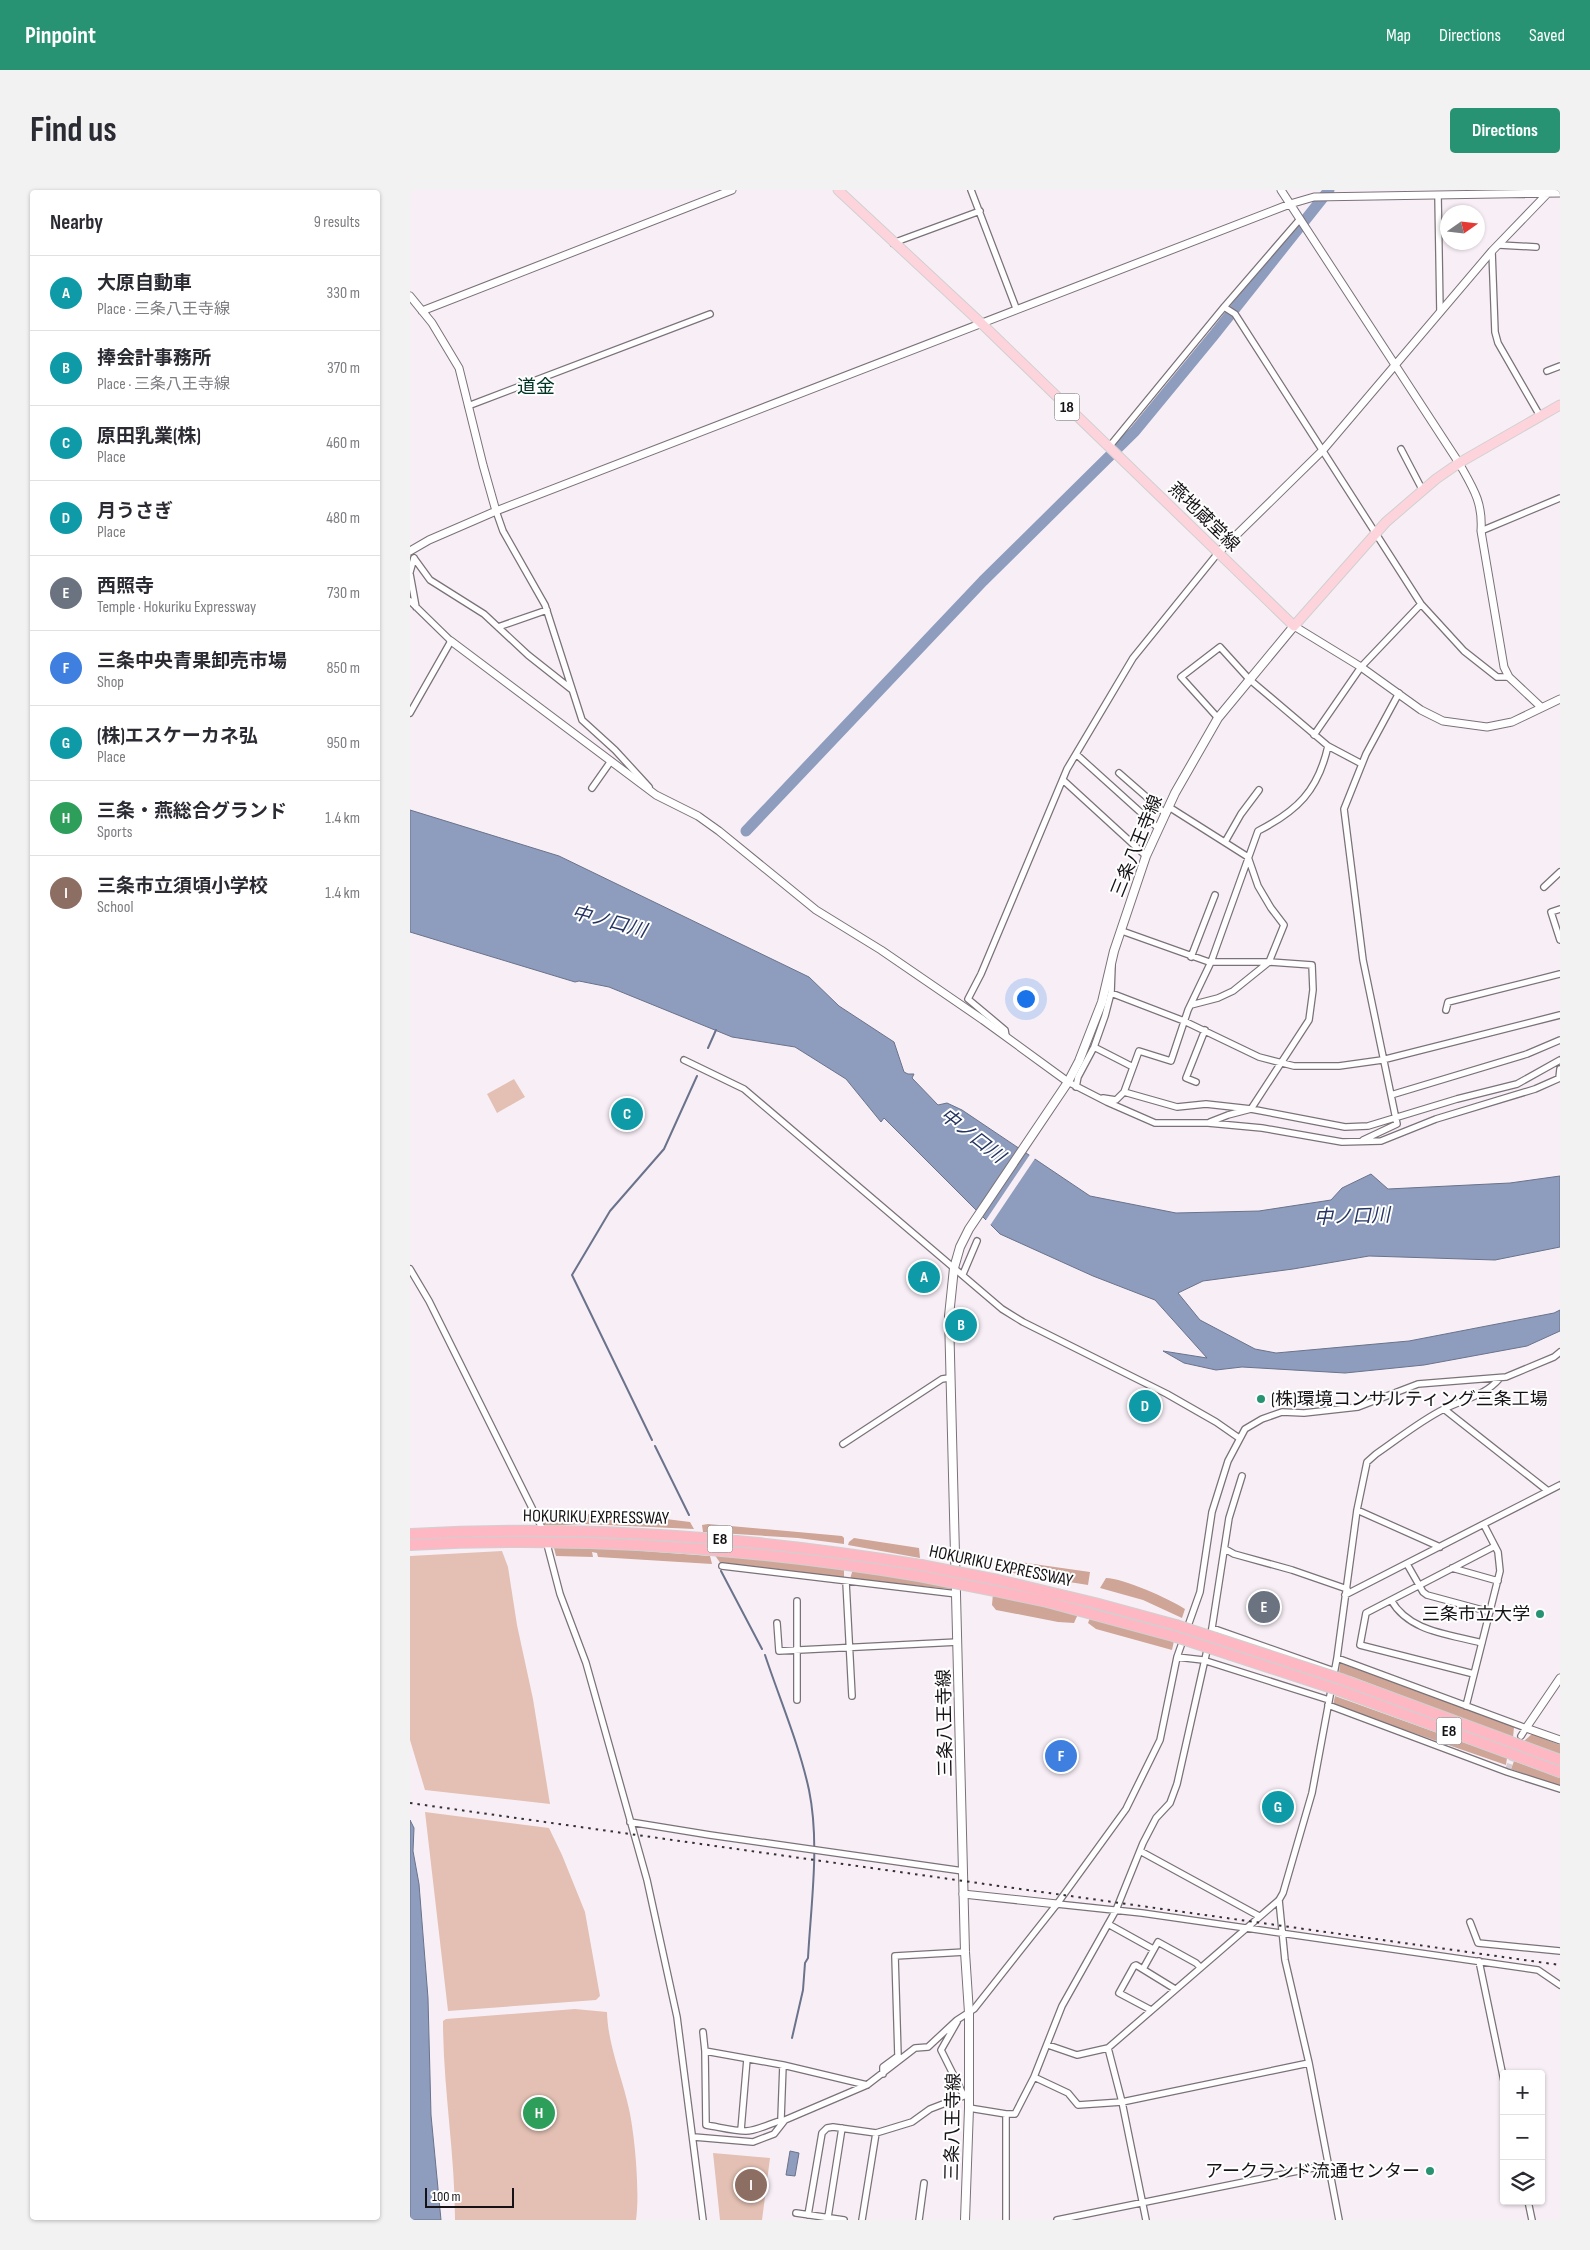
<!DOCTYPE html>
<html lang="en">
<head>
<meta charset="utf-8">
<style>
  :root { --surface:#fff; --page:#f2f2f3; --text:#2b2b33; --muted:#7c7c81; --line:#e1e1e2; --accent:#289372 }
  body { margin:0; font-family:"Sofia Sans Condensed","Noto Sans JP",sans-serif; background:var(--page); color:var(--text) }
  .controls { position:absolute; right:15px; bottom:15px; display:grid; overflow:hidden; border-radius:5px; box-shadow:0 1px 4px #0004 }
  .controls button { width:45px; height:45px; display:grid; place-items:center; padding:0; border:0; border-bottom:1px solid var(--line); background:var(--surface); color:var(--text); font:25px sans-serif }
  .compass { position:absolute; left:1030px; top:15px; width:45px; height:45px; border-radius:50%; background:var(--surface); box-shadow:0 1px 4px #0004; rotate:76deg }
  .scale { position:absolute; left:15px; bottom:12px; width:89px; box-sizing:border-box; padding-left:5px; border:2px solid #161316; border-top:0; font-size:14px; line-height:18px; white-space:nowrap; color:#161316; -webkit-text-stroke:4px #fff; paint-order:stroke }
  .you { position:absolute; left:615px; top:808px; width:18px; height:18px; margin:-12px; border:4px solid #fff; border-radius:50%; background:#1a73e8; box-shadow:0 0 0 8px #1a73e833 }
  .badge { display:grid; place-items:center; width:32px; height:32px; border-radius:50%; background:var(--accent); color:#fff; font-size:16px; font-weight:700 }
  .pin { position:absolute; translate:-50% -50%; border:2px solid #fff; box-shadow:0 1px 5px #0006 }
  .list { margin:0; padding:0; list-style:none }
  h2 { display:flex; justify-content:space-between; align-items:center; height:65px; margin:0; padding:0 20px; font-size:21px }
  h2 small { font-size:16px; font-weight:400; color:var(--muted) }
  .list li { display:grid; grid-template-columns:32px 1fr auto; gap:15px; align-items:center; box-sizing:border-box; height:75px; padding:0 20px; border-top:1px solid var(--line) }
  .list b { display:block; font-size:19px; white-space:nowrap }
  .list p { margin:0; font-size:16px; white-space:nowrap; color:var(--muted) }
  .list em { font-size:16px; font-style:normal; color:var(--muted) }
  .icon { flex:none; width:28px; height:28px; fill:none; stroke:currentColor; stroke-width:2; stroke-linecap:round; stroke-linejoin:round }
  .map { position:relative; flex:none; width:1150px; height:2030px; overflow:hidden; border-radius:5px }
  header { display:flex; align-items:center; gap:30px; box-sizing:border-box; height:70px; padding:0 25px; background:var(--accent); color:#fff }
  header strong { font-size:24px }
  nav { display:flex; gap:28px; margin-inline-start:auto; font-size:18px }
  .intro { display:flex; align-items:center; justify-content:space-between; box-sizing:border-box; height:120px; padding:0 30px }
  h1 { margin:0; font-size:35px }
  .button { padding:12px 22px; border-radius:5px; background:var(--accent); color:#fff; font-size:18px; font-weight:700 }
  main { display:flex; gap:30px; padding:0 30px }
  aside { flex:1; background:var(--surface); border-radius:5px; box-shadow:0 1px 4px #0004 }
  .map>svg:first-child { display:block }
  .green { fill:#e3c0b3 }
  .forest { fill:#cea597 }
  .water { fill:#8e9cbd; stroke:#6a738b }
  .pier { fill:#f8eff6 }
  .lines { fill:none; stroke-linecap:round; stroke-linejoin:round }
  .stream { stroke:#6a738b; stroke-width:2 }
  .river { stroke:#8e9cbd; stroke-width:11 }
  .minor-tunnel { stroke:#d6ced4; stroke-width:5.5; stroke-dasharray:5.5 3; stroke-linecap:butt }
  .minor-casing { stroke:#7a7278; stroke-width:8 }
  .tertiary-casing { stroke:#7a7278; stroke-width:9 }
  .secondary-casing { stroke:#7a7278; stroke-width:10 }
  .primary-casing { stroke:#d0d0d0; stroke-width:11 }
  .motorway-casing { stroke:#d0d0d0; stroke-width:12 }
  .minor { stroke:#fff; stroke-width:5.5 }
  .tertiary { stroke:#fff; stroke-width:7 }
  .secondary { stroke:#fff; stroke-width:8 }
  .primary { stroke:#fed4dc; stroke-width:9 }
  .motorway { stroke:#feb8c4; stroke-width:10 }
  .rail { stroke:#332f33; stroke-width:2; stroke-dasharray:2.5 5; stroke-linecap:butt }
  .motorway-bridge-casing { stroke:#d0d0d0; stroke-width:12; stroke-linecap:butt }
  .motorway-bridge { stroke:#feb8c4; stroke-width:10 }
  .poi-dot { fill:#289372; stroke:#fff; stroke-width:2 }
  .labels { text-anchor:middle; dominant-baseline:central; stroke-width:4; stroke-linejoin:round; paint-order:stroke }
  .shield { fill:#fff; stroke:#5c5a5c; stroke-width:1 }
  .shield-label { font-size:16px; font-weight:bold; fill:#161316 }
  .street-label { font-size:18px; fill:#161316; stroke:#fff }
  .poi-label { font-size:18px; fill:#161316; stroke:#fff; text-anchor:end }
  .neighbourhood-label { font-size:19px; fill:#003425; stroke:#fff }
  .water-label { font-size:19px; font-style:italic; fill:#253562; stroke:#fff }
</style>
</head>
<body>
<header>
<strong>Pinpoint</strong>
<nav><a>Map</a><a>Directions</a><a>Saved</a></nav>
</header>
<div class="intro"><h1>Find us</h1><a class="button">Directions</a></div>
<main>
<aside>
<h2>Nearby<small>9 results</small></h2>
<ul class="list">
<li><span class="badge" style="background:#0f9aa8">A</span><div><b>大原自動車</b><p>Place · 三条八王寺線</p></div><em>330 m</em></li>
<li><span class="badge" style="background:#0f9aa8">B</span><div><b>捧会計事務所</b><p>Place · 三条八王寺線</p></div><em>370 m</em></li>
<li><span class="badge" style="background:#0f9aa8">C</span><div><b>原田乳業(株)</b><p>Place</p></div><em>460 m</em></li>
<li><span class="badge" style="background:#0f9aa8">D</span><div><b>月うさぎ</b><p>Place</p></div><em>480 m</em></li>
<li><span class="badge" style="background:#6b7280">E</span><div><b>西照寺</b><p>Temple · Hokuriku Expressway</p></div><em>730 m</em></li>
<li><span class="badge" style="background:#3f7fe0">F</span><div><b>三条中央青果卸売市場</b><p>Shop</p></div><em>850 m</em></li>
<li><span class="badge" style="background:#0f9aa8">G</span><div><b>(株)エスケーカネ弘</b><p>Place</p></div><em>950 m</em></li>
<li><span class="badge" style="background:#2e9e5b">H</span><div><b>三条・燕総合グランド</b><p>Sports</p></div><em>1.4 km</em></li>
<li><span class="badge" style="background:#8d6e63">I</span><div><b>三条市立須頃小学校</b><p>School</p></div><em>1.4 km</em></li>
</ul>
</aside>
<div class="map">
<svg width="1150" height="2030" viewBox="0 0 1150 2030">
  <rect width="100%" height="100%" fill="#f8eff6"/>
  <!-- green -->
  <path class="green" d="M 104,889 L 115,907 L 87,923 L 77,904 Z
    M 92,1361 L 98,1377 L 107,1435 L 123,1509 L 140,1614 L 15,1600 L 0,1550 L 0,1366 Z
    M 15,1622 L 139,1638 L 152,1665 L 175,1722 L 190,1806 L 186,1810 L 38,1821 Z
    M 165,1819 L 197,1822 C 198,1856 212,1886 219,1919 C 225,1946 230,2003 226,2030 L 45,2030 C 45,1963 33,1898 33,1831 L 36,1829 Z
    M 303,1963 L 360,1968 L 352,2030 L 310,2030 Z"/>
  <!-- forest -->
  <path class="forest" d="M 174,1324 L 240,1327 L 280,1332 L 284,1339 L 175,1334 L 134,1336 L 131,1329 L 133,1326 L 169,1325 L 172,1332 L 175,1331 Z
    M 298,1334 L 432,1346 L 434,1348 L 434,1354 L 388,1348 L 293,1342 L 292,1335 Z
    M 444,1348 L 509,1358 L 510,1368 L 438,1355 L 439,1352 Z
    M 144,1358 L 207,1359 L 300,1366 L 302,1374 L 188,1367 L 187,1363 L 182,1362 L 183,1367 L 146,1366 Z
    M 304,1364 L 434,1379 L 434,1388 L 311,1374 Z
    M 602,1371 L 680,1382 L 678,1395 L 591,1381 L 592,1375 Z
    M 443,1379 L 541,1395 L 541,1399 L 440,1389 Z
    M 696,1388 C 713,1388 760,1409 775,1419 L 772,1428 L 733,1410 L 690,1398 Z
    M 583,1403 L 668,1424 L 664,1433 L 648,1432 L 586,1420 L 582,1415 Z
    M 680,1428 L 764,1451 L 762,1460 L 686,1439 L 678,1433 Z
    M 930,1473 L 1104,1537 L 1103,1548 L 940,1486 L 938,1487 L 929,1483 Z
    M 925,1506 L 1097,1568 L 1096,1575 L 923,1515 Z
    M 1122,1544 L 1150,1555 L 1150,1565 L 1113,1552 Z
    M 1104,1571 L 1150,1588 L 1150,1598 L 1101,1579 Z"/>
  <!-- water -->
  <path class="water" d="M 0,620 L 149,666 L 399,787 L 429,816 L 484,852 L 494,882 L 498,884 L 504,884 L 502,888 L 528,915 L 537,913 L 552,920 L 680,1006 L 766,1023 L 849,1021 L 921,1010 L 932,998 L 961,984 L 978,999 L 1100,993 L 1150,986 L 1150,1057 L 1085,1070 L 959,1066 L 883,1079 L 793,1091 L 768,1103 L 790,1130 L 845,1159 L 866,1163 L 999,1151 L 1144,1123 L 1150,1120 L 1150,1141 L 1117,1156 L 1014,1175 L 935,1183 L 832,1177 L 806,1180 L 774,1173 L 753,1161 L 797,1168 L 745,1110 L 683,1086 L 590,1044 L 474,928 L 471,932 L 436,889 L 385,857 L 322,847 L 199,797 L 169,791 L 165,792 L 0,742 Z
    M 0,1630 L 4,1638 L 3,1661 L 9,1694 L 18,1808 L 21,1925 L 31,2030 L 0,2030 Z
    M 380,1961 L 389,1963 L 385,1986 L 376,1985 Z"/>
  <!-- pier -->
  <path class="pier" d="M 621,963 L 626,967 L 579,1037 L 574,1033 Z"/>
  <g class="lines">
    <!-- stream -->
    <path class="stream" d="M 298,858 L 306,840
      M 242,1250 L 162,1085 L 200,1021 L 254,959 L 287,886
      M 245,1256 L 279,1325
      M 311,1381 L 352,1459
      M 355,1465 C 370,1510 389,1554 399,1600 C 410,1654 401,1713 398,1768 L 395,1773 L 393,1800 L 382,1848"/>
    <!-- river -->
    <path class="river" d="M 336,641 L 573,391 L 725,241 L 804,145 L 919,0"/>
    <!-- minor-tunnel -->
    <path class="minor-tunnel" d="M 1098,1579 L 1108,1553"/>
    <defs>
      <path id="minor" d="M 561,0 L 606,118
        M 1028,5 L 1030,122
        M 483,53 L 570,21
        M 1089,55 L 1126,57
        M 1082,61 L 1085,142 L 1088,153 L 1130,226
        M 814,117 L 825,124 L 1011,414 L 1054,461 L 1087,487 L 1099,487
        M 1137,181 L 1150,176
        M 58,216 L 300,124
        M 699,257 L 814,117 L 890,29
        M 991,259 L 1013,301
        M 86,321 L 93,341 L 135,415 L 172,530 L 205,560 L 239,597
        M 1071,341 L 1150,308
        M 4,368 L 20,390 L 74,424 L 118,465 L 161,499
        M 0,382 L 4,368
        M 0,384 L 6,417
        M 0,411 L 41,451 L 0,523
        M 88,437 L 137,420
        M 904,545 L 951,477 L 1011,414
        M 918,556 L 952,574
        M 666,564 L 748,638
        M 709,583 L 756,624
        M 653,590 L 736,666
        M 182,598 L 201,571
        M 759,617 L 838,667 L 848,696 L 861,718 L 874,735 L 859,772 L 823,801 L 808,808 L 781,815
        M 815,652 L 831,624 L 849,600
        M 1134,697 L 1150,682
        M 1150,719 L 1141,722 L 1150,750
        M 712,741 L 799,772 L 859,772 L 902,775 L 903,800 L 899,830 L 841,919 L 818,925 L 800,932
        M 781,767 L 805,705
        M 701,803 L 774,831 L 849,867 L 884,876 L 929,876 L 972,870 L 1150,825
        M 1036,820 L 1038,812 L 1150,784
        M 596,846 L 595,840 L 558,809 L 571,784 L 657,579 L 723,468 L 808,363
        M 684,857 L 723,877
        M 274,870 L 334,899 L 592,1119 L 613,1132 L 757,1204 L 806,1232 L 829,1248
        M 1149,888 L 1150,879
        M 658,892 L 697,912 L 745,933 L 798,933 L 852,938 L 932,952 L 971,951 L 1026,929 L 1125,899 L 1150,888
        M 786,892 L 776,888 L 795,840
        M 666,897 L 668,887 L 684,857 L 695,826 L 701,803 L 702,776
        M 714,902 L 729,861 L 761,871 L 778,820 L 801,772 L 848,641 C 887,621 908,601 918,556 L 839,489 L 810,457 L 771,487 L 808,528
        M 981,905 L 1117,864 L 1150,850
        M 693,908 L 706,910 L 714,902 L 767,917 L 796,914 L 841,919 L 935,937 L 958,936 L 1047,909 L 1107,894 L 1150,870
        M 953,950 L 987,934 L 953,770 L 934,619 L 956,564 L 989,503
        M 0,1079 L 19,1111 L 131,1336
        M 553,1084 L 567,1051
        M 1034,1219 L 1138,1301
        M 433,1254 L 532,1189 L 539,1188
        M 947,1320 L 1030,1357
        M 138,1358 L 150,1404 L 176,1473 L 237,1690 L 267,1827 L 293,2030
        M 815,1359 L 824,1364 L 882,1380 L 937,1399
        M 997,1374 L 1013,1402 L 1017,1405 L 1080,1422
        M 312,1376 L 547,1404
        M 1042,1378 L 1088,1391
        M 436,1392 L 442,1506
        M 935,1405 L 1150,1295
        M 981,1410 C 999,1442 1039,1444 1072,1453
        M 387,1411 L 387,1510
        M 367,1433 L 369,1461 L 548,1452
        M 802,1438 L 924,1481
        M 767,1467 L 793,1470 L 919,1510
        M 927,1468 L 1116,1538 L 1111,1546
        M 1064,1484 L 950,1455 L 956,1423 L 1085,1356
        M 918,1515 L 1097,1582 L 1150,1599
        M 1056,1516 L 1090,1381 L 1088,1362 L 1074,1335
        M 220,1632 L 300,1645 L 553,1681
        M 730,1661 L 849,1726
        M 869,1710 L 875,1770 L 899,1873 L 929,2030
        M 647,1714 L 732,1723 L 1128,1780 L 1150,1795
        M 1060,1732 L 1068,1753 L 1150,1761
        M 698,1734 L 743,1759
        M 1069,1771 L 1094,1891
        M 733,1779 L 748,1752 L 786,1773 L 790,1777
        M 741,1820 L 709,1803 L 724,1776 L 726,1775 L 765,1799
        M 547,1832 L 531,1860 L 554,1906
        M 293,1842 L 295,1861 L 296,1935 C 309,1937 323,1941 336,1941 C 349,1941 368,1929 375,1930
        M 638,1855 L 667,1865 L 698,1858 L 869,1710 L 873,1703 L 902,1603 L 927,1468 L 947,1320 L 957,1272 L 966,1264 C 988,1249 1010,1231 1034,1219 C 1054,1209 1075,1206 1090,1188
        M 698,1858 L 712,1912 L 736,2030
        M 295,1861 L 373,1875 L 457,1895
        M 473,1884 L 473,1877 L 488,1866 L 485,1766 L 555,1762
        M 624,1887 L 658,1903 L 668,1915 L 712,1912 L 899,1873
        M 559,1918 L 596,1924 L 605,1924 L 624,1887 L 652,1816 L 706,1720 L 733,1653 L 746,1628 L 760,1613 L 767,1594 L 802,1438 L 819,1328 L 832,1286
        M 371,1929 L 373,1875
        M 331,1940 L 337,1869
        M 284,1947 L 343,1952 L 364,1944 L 375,1930 L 457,1895 L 505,1858 L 518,1857 L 547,1830 L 564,1819 L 647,1714 L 716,1619 L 750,1550 L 767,1467 L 790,1402 L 802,1322 L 818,1271 L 835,1239 L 852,1229 L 872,1222 L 894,1223 L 948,1217 L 1008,1194 L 1096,1187 L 1144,1167 L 1150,1162
        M 1118,2011 L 1122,2030
        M 386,2023 L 434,2030
        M 398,2025 L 412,1943 L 417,1938 L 423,1937 L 466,1943
        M 418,2027 L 432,1938
        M 452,2030 L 466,1943 L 502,1932 L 520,1919 L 559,1904
        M 509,2030 L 514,1993
        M 596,2030 L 596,1924
        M 647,2030 L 918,1975"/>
      <path id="tertiary" d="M 871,0 L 1049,273 C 1063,298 1073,312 1071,341 L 1094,477 L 1099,487 L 1131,517
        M 0,106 L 22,133 L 49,178 L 73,275 L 86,321
        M 12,121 L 322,0
        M 0,361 L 19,350 L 86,321 L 880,14 L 904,7 L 1150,3
        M 808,363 L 913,260 L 1082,61 L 1137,4
        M 884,436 L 951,477 L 1011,520 L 1033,531 L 1077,537 L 1102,532 L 1150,509
        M 41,451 L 246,605 L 288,626 L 309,641 L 406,720 L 471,760 L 573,830 L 658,892
        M 1150,1488 L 1116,1538 L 1150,1550
        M 553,1704 L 647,1714"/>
      <path id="secondary" d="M 555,2030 L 559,1918 L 559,1823 L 555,1762 L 539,1126 L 544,1078 L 550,1057 L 559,1039 L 658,892 L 669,871 L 692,812 L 704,761 L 736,666 L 765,603 L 808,528 L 884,436"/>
      <path id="primary" d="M 428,0 L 570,132 L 884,436 L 976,332 L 1026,289 L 1049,273 L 1150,215"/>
      <path id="motorway" d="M 0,1344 C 171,1334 342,1347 511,1375
        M 0,1355 C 171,1346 341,1358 509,1386
        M 588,1390 L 685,1413 L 766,1435
        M 585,1401 L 637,1412 L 763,1446
        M 931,1489 L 1150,1570
        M 928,1500 L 1150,1582"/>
    </defs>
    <!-- minor casing -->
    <use href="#minor" class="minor-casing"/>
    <!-- tertiary casing -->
    <use href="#tertiary" class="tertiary-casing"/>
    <!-- secondary casing -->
    <use href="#secondary" class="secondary-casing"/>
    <!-- primary casing -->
    <use href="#primary" class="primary-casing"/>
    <!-- motorway casing -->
    <use href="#motorway" class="motorway-casing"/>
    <!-- minor -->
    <use href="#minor" class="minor"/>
    <!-- tertiary -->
    <use href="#tertiary" class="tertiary"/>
    <!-- secondary -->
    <use href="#secondary" class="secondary"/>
    <!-- primary -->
    <use href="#primary" class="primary"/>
    <!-- motorway -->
    <use href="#motorway" class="motorway"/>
    <!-- rail -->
    <path class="rail" d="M 0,1613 L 1150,1775"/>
    <defs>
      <path id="motorway-bridge" d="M 511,1375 L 588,1390
        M 509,1386 L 585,1401
        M 766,1435 L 931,1489
        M 763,1446 L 928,1500"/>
    </defs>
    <!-- motorway-bridge casing -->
    <use href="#motorway-bridge" class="motorway-bridge-casing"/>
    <!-- motorway-bridge -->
    <use href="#motorway-bridge" class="motorway-bridge"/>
  </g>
  <!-- markers -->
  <g class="poi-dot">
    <circle cx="851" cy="1209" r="5"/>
    <circle cx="1130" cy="1424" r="5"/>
    <circle cx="1020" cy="1981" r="5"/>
  </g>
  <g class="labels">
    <!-- shield labels -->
    <g class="shield">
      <rect x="644.5" y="203.5" width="25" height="27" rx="4"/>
      <rect x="297.5" y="1335.5" width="25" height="27" rx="4"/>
      <rect x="1026.5" y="1527.5" width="25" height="27" rx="4"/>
    </g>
    <g class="shield-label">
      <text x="657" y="217">18</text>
      <text x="310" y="1349">E8</text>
      <text x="1039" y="1541">E8</text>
    </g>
    <!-- street labels -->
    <g class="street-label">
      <text transform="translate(794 327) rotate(44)">燕地蔵堂線</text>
      <text transform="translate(727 656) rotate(-68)">三条八王寺線</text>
      <text transform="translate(186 1327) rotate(1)">HOKURIKU EXPRESSWAY</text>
      <text transform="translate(591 1376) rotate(12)">HOKURIKU EXPRESSWAY</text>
      <text transform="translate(535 1533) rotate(-91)">三条八王寺線</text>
      <text transform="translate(543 1937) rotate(-89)">三条八王寺線</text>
    </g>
    <!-- poi labels -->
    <g class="poi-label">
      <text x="861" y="1209" text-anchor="start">(株)環境コンサルティング三条工場</text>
      <text x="1120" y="1424">三条市立大学</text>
      <text x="1010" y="1981">アークランド流通センター</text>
    </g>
    <!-- neighbourhood labels -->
    <g class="neighbourhood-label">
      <text x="126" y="197">道金</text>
    </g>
    <!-- water labels -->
    <g class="water-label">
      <text transform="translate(199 732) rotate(15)">中ノ口川</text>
      <text transform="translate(562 946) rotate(38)">中ノ口川</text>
      <text transform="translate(942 1027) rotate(-2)">中ノ口川</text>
    </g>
  </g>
</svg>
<div class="controls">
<button>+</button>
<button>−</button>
<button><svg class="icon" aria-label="layers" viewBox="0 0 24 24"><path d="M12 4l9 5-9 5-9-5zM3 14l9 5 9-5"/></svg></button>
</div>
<svg class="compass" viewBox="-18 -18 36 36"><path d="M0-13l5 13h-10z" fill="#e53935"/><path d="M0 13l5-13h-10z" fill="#7c7c81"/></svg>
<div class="scale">100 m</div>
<div class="you"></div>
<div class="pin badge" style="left:514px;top:1087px;background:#0f9aa8">A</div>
<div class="pin badge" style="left:551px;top:1135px;background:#0f9aa8">B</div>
<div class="pin badge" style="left:217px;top:924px;background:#0f9aa8">C</div>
<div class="pin badge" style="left:735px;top:1216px;background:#0f9aa8">D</div>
<div class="pin badge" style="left:854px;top:1417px;background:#6b7280">E</div>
<div class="pin badge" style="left:651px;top:1566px;background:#3f7fe0">F</div>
<div class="pin badge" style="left:868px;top:1617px;background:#0f9aa8">G</div>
<div class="pin badge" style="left:129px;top:1923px;background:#2e9e5b">H</div>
<div class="pin badge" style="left:341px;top:1995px;background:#8d6e63">I</div>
</div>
</main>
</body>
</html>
